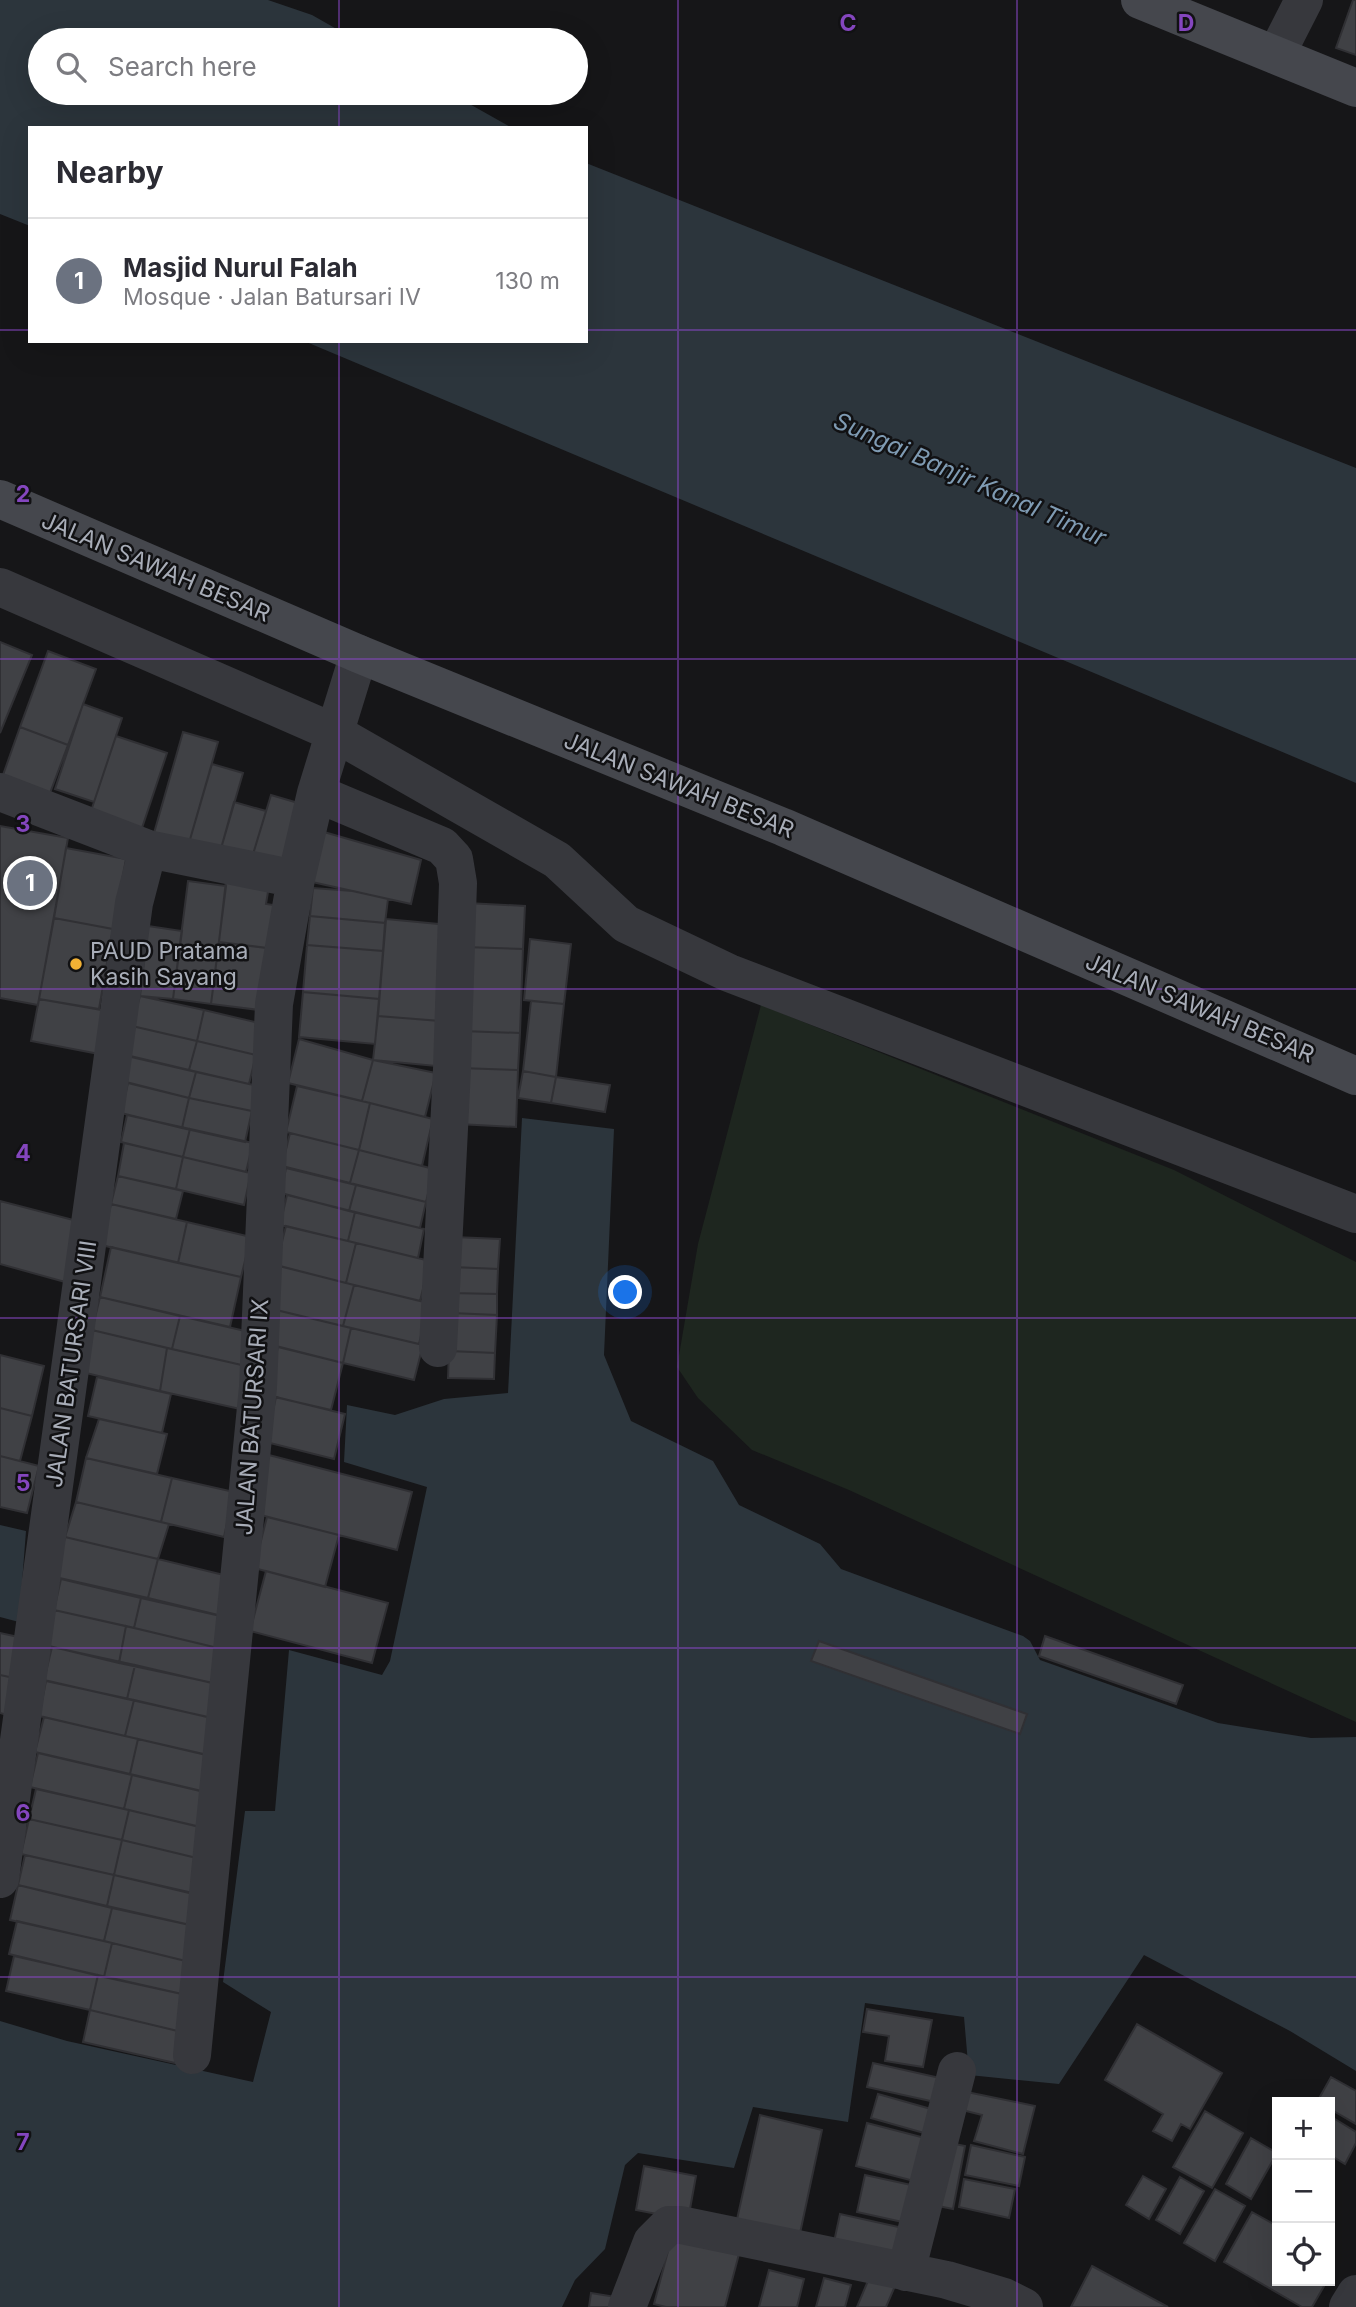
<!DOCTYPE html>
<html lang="en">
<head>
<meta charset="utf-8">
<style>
  :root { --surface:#fff; --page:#f2f2f3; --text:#2b2b33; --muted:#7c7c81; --line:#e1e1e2; --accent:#b45309 }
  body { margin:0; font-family:Inter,sans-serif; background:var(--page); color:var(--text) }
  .controls { position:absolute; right:21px; bottom:21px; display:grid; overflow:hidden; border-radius:0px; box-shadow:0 7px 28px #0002 }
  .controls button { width:63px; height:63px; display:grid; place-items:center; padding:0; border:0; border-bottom:2px solid var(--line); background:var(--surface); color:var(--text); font:35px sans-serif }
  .you { position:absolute; left:626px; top:1293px; width:24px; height:24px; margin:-18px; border:5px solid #fff; border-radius:50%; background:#1a73e8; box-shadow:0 0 0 10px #1a73e833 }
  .badge { display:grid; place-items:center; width:46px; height:46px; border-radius:50%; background:var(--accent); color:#fff; font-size:23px; font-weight:700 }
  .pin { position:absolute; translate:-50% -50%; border:4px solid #fff; box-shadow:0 2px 7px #0006 }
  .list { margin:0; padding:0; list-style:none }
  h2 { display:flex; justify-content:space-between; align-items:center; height:91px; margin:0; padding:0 28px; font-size:30px }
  h2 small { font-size:23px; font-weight:400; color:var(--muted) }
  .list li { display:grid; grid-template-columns:46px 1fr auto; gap:21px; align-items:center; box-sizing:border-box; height:126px; padding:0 28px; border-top:2px solid var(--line) }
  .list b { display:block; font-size:26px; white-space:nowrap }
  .list p { margin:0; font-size:23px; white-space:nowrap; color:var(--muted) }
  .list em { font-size:23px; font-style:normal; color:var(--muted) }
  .icon { flex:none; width:38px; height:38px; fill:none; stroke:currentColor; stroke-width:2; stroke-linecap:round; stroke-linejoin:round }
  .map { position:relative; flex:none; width:1356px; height:2307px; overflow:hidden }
  .search { position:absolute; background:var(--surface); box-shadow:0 7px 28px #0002; left:28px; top:28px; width:560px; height:77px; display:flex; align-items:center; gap:18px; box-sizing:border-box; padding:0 24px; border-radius:38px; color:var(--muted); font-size:26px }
  .panel { position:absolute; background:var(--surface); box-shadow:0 7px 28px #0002; left:28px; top:126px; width:560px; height:217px; border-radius:0px }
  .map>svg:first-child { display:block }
  .green { fill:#1e261f }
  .water { fill:#2c353c }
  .building { fill:#404145; stroke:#303034; stroke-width:2 }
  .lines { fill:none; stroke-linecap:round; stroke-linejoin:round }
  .street { stroke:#37383d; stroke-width:38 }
  .secondary { stroke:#45474d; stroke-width:38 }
  .grid { fill:none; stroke:#8446be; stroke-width:2; stroke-opacity:0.55 }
  .poi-dot { fill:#f2b134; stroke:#111113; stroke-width:2.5 }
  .labels { text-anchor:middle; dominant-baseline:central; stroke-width:5; stroke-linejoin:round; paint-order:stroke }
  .street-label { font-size:23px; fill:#a8adb8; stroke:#111113 }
  .poi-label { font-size:23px; fill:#a8adb8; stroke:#111113; text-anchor:start }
  .water-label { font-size:24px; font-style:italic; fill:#7f9bb3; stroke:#111113 }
  .grid-label { font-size:23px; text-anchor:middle; font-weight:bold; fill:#8446be; stroke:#111113; stroke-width:5; stroke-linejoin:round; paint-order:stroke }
</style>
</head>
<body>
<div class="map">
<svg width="1356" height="2307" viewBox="0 0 1356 2307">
  <rect width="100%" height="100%" fill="#161618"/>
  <!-- green -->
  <path class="green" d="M 761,1005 L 1174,1170 L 1356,1262 L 1356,1722 L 849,1490 L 752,1450 L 698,1398 L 677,1367 L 698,1244 Z"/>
  <!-- water -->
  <path class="water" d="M 0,0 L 268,0 L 312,15 L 356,40 L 40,40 L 40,93 L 450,93 L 512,128 L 30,128 L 30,226 L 0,214 Z
    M 586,163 L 1356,468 L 1356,783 L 304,341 L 586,341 Z
    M 522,1118 L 614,1129 L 604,1355 L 631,1421 L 713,1461 L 739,1505 L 820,1544 L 841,1569 L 1023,1636 L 1030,1641 L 1040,1660 L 1218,1723 L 1311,1738 L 1356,1737 L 1356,2071 L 1290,2031 L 1144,1955 L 1059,2084 L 969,2075 L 964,2017 L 865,2003 L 848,2122 L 753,2107 L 734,2168 L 638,2153 L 625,2165 L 605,2249 L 575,2280 L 562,2307 L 0,2307 L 0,2021 L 67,2041 L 253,2082 L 271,2012 L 223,1982 L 245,1811 L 275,1811 L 289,1650 L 382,1675 L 390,1661 L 427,1487 L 344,1462 L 347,1405 L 395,1415 L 444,1399 L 508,1393 Z
    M 0,1525 L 26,1531 L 19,1622 L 0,1617 Z"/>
  <!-- building -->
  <path class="building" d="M 1353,0 L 1356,0 L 1356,55 L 1336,48 Z
    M 0,642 L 32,655 L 0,733 Z
    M 48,651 L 96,669 L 68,745 L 20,727 Z
    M 83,704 L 122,718 L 94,802 L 55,789 Z
    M 20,727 L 68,745 L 50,793 L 3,775 Z
    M 183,732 L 218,742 L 189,843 L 154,833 Z
    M 116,736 L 167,753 L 142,828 L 91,811 Z
    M 212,764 L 243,773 L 220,852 L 189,843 Z
    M 271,795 L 305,805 L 286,871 L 251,861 Z
    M 234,802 L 266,811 L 251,861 L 220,852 Z
    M 0,826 L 68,838 L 38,1005 L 0,998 Z
    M 324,832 L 421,860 L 411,904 L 312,882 Z
    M 66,848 L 126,859 L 113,929 L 54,918 Z
    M 188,881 L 226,886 L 211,1004 L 173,999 Z
    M 226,881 L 269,886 L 266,904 L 281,906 L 275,949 L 219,942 Z
    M 313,888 L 353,891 L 388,899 L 385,923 L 310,916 Z
    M 467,903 L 525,906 L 523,949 L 465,947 Z
    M 310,916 L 385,923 L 383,951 L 307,945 Z
    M 54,918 L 113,929 L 99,1009 L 39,999 Z
    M 386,919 L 449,925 L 440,1021 L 378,1016 Z
    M 148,926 L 182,931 L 173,999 L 140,996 Z
    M 530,939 L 571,944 L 564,1004 L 524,1000 Z
    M 219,942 L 275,949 L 267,1011 L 211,1004 Z
    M 307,945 L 383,951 L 379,999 L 303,992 Z
    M 465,947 L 523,949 L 520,1033 L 462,1031 Z
    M 303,992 L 379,999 L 375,1044 L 299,1037 Z
    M 140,996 L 204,1010 L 197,1041 L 132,1026 Z
    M 39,999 L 107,1011 L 99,1054 L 31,1041 Z
    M 531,1001 L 564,1004 L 556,1077 L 523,1071 Z
    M 204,1010 L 263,1024 L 256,1055 L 197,1041 Z
    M 378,1016 L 440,1021 L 436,1066 L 373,1060 Z
    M 132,1026 L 197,1041 L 189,1070 L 126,1055 Z
    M 462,1031 L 520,1033 L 518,1070 L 460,1068 Z
    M 299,1039 L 373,1060 L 362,1101 L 288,1083 Z
    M 197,1041 L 256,1055 L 249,1084 L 189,1070 Z
    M 127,1056 L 196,1072 L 189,1098 L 122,1081 Z
    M 373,1060 L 436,1073 L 425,1117 L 362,1101 Z
    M 460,1068 L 518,1070 L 516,1127 L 458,1124 Z
    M 523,1071 L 556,1077 L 551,1103 L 518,1098 Z
    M 196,1072 L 258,1086 L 252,1111 L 189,1098 Z
    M 556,1077 L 610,1085 L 605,1112 L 551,1103 Z
    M 128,1083 L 189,1098 L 182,1128 L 121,1113 Z
    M 297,1086 L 370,1103 L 359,1150 L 286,1132 Z
    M 189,1098 L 252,1111 L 245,1142 L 182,1128 Z
    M 370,1103 L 433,1119 L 422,1166 L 359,1150 Z
    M 127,1115 L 190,1129 L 183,1157 L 121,1142 Z
    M 190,1129 L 253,1143 L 246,1172 L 183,1157 Z
    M 290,1133 L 359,1150 L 350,1183 L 282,1166 Z
    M 124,1143 L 183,1157 L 176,1189 L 118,1176 Z
    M 359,1150 L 434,1169 L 426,1202 L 350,1183 Z
    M 183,1157 L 251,1173 L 244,1205 L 176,1189 Z
    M 286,1168 L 356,1185 L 349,1211 L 281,1193 Z
    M 118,1176 L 183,1191 L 176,1219 L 111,1204 Z
    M 356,1185 L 426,1202 L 420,1228 L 349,1211 Z
    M 287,1195 L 355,1212 L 348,1241 L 280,1225 Z
    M 0,1201 L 81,1222 L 65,1282 L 0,1264 Z
    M 111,1204 L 187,1222 L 178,1263 L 101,1245 Z
    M 355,1212 L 424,1229 L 418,1258 L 348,1241 Z
    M 187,1222 L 251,1237 L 241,1277 L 178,1263 Z
    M 286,1226 L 356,1243 L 346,1283 L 276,1265 Z
    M 454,1237 L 500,1239 L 498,1269 L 452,1267 Z
    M 356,1243 L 430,1261 L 420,1301 L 346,1283 Z
    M 111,1247 L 241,1277 L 230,1327 L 100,1297 Z
    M 279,1266 L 354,1285 L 343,1326 L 268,1308 Z
    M 452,1267 L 498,1269 L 497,1294 L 451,1293 Z
    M 354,1285 L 429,1303 L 419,1344 L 343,1326 Z
    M 451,1293 L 497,1294 L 497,1315 L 451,1313 Z
    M 100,1297 L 180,1316 L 172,1349 L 92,1330 Z
    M 276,1310 L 351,1328 L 343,1363 L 268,1344 Z
    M 451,1313 L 497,1315 L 495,1353 L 449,1351 Z
    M 180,1316 L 254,1333 L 246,1366 L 172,1349 Z
    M 351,1328 L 423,1345 L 414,1380 L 343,1363 Z
    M 92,1330 L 167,1348 L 160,1391 L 82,1372 Z
    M 278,1347 L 343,1363 L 331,1410 L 266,1395 Z
    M 167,1348 L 246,1366 L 240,1409 L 160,1391 Z
    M 449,1351 L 495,1353 L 494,1379 L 448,1378 Z
    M 0,1355 L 44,1366 L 32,1416 L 0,1408 Z
    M 97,1377 L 171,1394 L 162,1433 L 88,1416 Z
    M 276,1397 L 345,1414 L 334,1459 L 266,1442 Z
    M 0,1408 L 32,1416 L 20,1461 L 0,1456 Z
    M 99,1419 L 167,1434 L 157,1474 L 86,1458 Z
    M 265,1454 L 412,1492 L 397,1550 L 249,1512 Z
    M 0,1456 L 39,1466 L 27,1513 L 0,1507 Z
    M 86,1458 L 172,1478 L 161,1522 L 76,1502 Z
    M 172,1478 L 234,1492 L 224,1537 L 161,1522 Z
    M 76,1502 L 169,1524 L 158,1559 L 65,1537 Z
    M 267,1517 L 339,1535 L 325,1587 L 254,1568 Z
    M 65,1537 L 158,1559 L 148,1598 L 55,1577 Z
    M 158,1559 L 228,1576 L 218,1615 L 148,1598 Z
    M 266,1571 L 388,1603 L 372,1663 L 250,1631 Z
    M 61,1579 L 141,1598 L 134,1628 L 54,1610 Z
    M 141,1598 L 225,1617 L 218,1648 L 134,1628 Z
    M 54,1610 L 126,1626 L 119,1663 L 49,1646 Z
    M 126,1626 L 218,1648 L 218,1684 L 119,1663 Z
    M 0,1633 L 23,1638 L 14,1678 L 0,1675 Z
    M 1045,1636 L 1183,1685 L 1176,1704 L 1039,1656 Z
    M 819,1641 L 1027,1714 L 1020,1734 L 811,1661 Z
    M 52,1647 L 135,1665 L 127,1699 L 44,1680 Z
    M 135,1665 L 225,1686 L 217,1719 L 127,1699 Z
    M 0,1675 L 14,1678 L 7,1715 L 0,1713 Z
    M 46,1681 L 134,1700 L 125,1736 L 39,1716 Z
    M 134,1700 L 220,1720 L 212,1756 L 125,1736 Z
    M 44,1717 L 138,1739 L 130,1774 L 35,1752 Z
    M 138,1739 L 219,1758 L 210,1793 L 130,1774 Z
    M 38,1753 L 132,1775 L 124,1809 L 30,1787 Z
    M 132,1775 L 213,1794 L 205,1828 L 124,1809 Z
    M 36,1789 L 129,1810 L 122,1840 L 29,1819 Z
    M 129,1810 L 212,1830 L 205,1860 L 122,1840 Z
    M 29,1819 L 122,1840 L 114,1875 L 21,1854 Z
    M 122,1840 L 205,1860 L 197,1894 L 114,1875 Z
    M 25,1855 L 114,1875 L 107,1906 L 18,1885 Z
    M 114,1875 L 206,1897 L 199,1927 L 107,1906 Z
    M 18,1885 L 112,1908 L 104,1941 L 10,1920 Z
    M 112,1908 L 199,1927 L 194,1963 L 104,1941 Z
    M 17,1921 L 112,1943 L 104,1977 L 9,1954 Z
    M 112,1943 L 198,1964 L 191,1996 L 104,1977 Z
    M 14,1956 L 98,1975 L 90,2010 L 6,1991 Z
    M 98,1975 L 191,1996 L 182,2032 L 90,2010 Z
    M 867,2009 L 932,2020 L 923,2067 L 885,2061 L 889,2036 L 863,2032 Z
    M 90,2010 L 182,2032 L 175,2063 L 83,2042 Z
    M 1137,2024 L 1222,2073 L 1190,2129 L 1181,2124 L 1172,2141 L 1153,2131 L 1163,2114 L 1105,2080 Z
    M 873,2063 L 940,2078 L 935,2102 L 867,2087 Z
    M 1331,2077 L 1356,2091 L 1356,2124 L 1330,2109 L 1330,2102 L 1317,2102 Z
    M 962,2091 L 1035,2106 L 1023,2154 L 974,2141 L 982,2115 L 958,2109 Z
    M 878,2094 L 931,2109 L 924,2133 L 871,2118 Z
    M 1205,2111 L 1243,2133 L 1212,2188 L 1173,2167 Z
    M 760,2115 L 822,2130 L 799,2238 L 736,2224 Z
    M 1330,2116 L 1356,2132 L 1356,2143 L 1345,2164 L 1330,2155 Z
    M 867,2123 L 925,2138 L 914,2181 L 856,2166 Z
    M 1251,2138 L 1277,2153 L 1251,2199 L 1226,2184 Z
    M 950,2143 L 965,2146 L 953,2209 L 938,2206 Z
    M 971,2145 L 1025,2157 L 1019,2186 L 965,2175 Z
    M 644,2166 L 696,2176 L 688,2220 L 636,2210 Z
    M 865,2175 L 916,2186 L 907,2223 L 857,2212 Z
    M 1143,2176 L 1166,2189 L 1149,2219 L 1126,2205 Z
    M 1180,2177 L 1204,2191 L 1180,2234 L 1156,2220 Z
    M 964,2179 L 1015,2189 L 1009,2218 L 959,2207 Z
    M 1215,2189 L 1245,2206 L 1215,2261 L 1184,2243 Z
    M 1252,2212 L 1277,2226 L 1277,2281 L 1327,2281 L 1312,2307 L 1302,2307 L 1224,2262 Z
    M 840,2214 L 903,2228 L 897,2256 L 834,2242 Z
    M 672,2236 L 739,2254 L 725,2307 L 666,2307 L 654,2304 Z
    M 1092,2266 L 1168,2307 L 1071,2307 Z
    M 769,2270 L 804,2279 L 797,2307 L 759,2307 Z
    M 870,2276 L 895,2286 L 886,2307 L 857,2307 Z
    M 824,2278 L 851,2285 L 845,2307 L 816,2307 Z
    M 591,2293 L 616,2297 L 615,2307 L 589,2307 Z"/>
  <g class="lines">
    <!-- street -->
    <path class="street" d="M 1276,55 L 1304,0
      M 0,587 L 333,732 L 557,860 L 626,924 L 729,973 L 1356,1214
      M 0,792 L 148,849 L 296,879
      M 316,793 L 442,846 L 454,859 L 458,883 L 452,1069 L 438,1348
      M 0,1879 L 134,903 L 148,849
      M 192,2055 L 258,1387 L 274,1004 L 296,879 L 316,793 L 359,654
      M 906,2272 L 957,2071
      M 627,2307 L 652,2242 L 669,2225 L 681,2225 L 947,2280 L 1004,2297 L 1024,2307
      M 1348,2307 L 1356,2294"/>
    <!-- secondary -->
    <path class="secondary" d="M 1140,0 L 1356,88
      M 0,499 L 359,654 L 783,827 L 1356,1076"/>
  </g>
  <!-- grid -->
  <path class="grid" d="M 339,0 L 339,40M 678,0 L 678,2307M 1017,0 L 1017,2307M 339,93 L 339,128M 0,330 L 30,330M 586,330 L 1356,330M 339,341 L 339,2307M 0,659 L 1356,659M 0,989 L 1356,989M 0,1318 L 1356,1318M 0,1648 L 1356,1648M 0,1977 L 1356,1977"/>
  <!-- markers -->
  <circle class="poi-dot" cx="76" cy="964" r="7"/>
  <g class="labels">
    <!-- street labels -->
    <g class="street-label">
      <text transform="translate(156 567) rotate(23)">JALAN SAWAH BESAR</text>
      <text transform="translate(679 785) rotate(22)">JALAN SAWAH BESAR</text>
      <text transform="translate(1200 1008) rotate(23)">JALAN SAWAH BESAR</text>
      <text transform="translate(71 1364) rotate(-82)">JALAN BATURSARI VIII</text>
      <text transform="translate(252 1417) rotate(-86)">JALAN BATURSARI IX</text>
    </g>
    <!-- poi labels -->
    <g class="poi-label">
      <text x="90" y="951">PAUD Pratama<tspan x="90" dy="26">Kasih Sayang</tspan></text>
    </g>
    <!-- water labels -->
    <g class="water-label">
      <text transform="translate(970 479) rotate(24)">Sungai Banjir Kanal Timur</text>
    </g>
  </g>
  <g class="grid-label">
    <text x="848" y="31">C</text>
    <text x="1186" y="31">D</text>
    <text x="23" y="502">2</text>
    <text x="23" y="832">3</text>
    <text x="23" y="1161">4</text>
    <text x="23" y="1491">5</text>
    <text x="23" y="1821">6</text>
    <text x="23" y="2150">7</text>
  </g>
</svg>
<div class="controls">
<button>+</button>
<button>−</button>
<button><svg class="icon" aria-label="locate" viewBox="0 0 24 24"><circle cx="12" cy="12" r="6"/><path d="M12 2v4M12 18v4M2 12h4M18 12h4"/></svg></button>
</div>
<div class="you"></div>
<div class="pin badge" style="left:30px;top:883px;background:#6b7280">1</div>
<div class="search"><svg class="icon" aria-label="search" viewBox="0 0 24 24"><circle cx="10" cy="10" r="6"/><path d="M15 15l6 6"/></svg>Search here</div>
<section class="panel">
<h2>Nearby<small></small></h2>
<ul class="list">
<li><span class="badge" style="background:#6b7280">1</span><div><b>Masjid Nurul Falah</b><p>Mosque · Jalan Batursari IV</p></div><em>130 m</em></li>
</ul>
</section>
</div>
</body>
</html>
